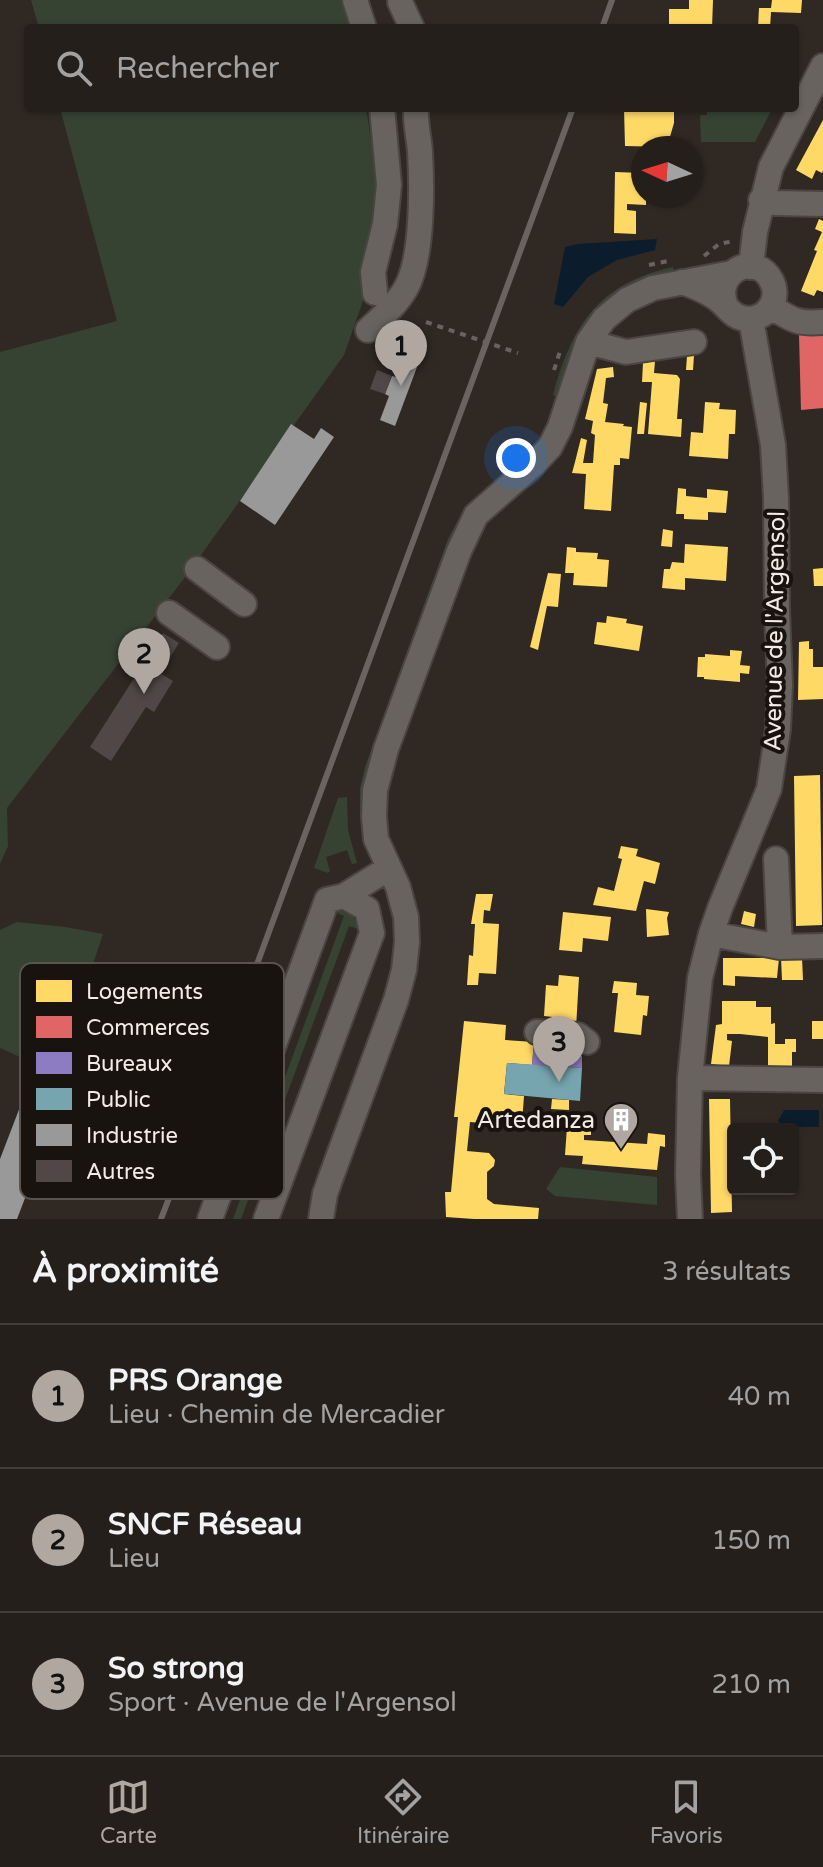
<!DOCTYPE html>
<html lang="fr">
<head>
<meta charset="utf-8">
<style>
  :root { --surface:#241f1a; --page:#302c27; --text:#f1f3f6; --muted:#a3a2a2; --line:#413d39; --accent:#afa7a0 }
  body { margin:0; font-family:"Varela Round",sans-serif; background:var(--page); color:var(--text) }
  .controls { position:absolute; right:24px; bottom:24px; display:grid; overflow:hidden; border-radius:8px; box-shadow:0 2px 6px #0004 }
  .controls button { width:72px; height:72px; display:grid; place-items:center; padding:0; border:0; border-bottom:2px solid var(--line); background:var(--surface); color:var(--text); font:40px sans-serif }
  .compass { position:absolute; left:631px; top:136px; width:72px; height:72px; border-radius:50%; background:var(--surface); box-shadow:0 2px 6px #0004; rotate:274deg }
  .you { position:absolute; left:516px; top:458px; width:28px; height:28px; margin:-20px; border:6px solid #fff; border-radius:50%; background:#1a73e8; box-shadow:0 0 0 12px #1a73e833 }
  .badge { display:grid; place-items:center; width:52px; height:52px; border-radius:50%; background:var(--accent); color:#111; font-size:26px; font-weight:700 }
  .pin { position:absolute; translate:-50% -66px; filter:drop-shadow(0 2px 4px #0008) }
  .pin::after { content:''; position:absolute; top:42px; width:28px; height:24px; background:inherit; clip-path:polygon(0 0,100% 0,50% 100%) }
  .list { margin:0; padding:0; list-style:none }
  h2 { display:flex; justify-content:space-between; align-items:center; height:104px; margin:0; padding:0 32px; font-size:34px }
  h2 small { font-size:26px; font-weight:400; color:var(--muted) }
  .list li { display:grid; grid-template-columns:52px 1fr auto; gap:24px; align-items:center; box-sizing:border-box; height:144px; padding:0 32px; border-top:2px solid var(--line) }
  .list b { display:block; font-size:30px; white-space:nowrap }
  .list p { margin:0; font-size:26px; white-space:nowrap; color:var(--muted) }
  .list em { font-size:26px; font-style:normal; color:var(--muted) }
  .icon { flex:none; width:44px; height:44px; fill:none; stroke:currentColor; stroke-width:2; stroke-linecap:round; stroke-linejoin:round }
  .map { position:relative; flex:none; width:823px; height:1219px; overflow:hidden }
  .search { position:absolute; background:var(--surface); box-shadow:0 2px 6px #0004; left:24px; right:24px; top:24px; height:88px; display:flex; align-items:center; gap:20px; box-sizing:border-box; padding:0 28px; border-radius:8px; color:var(--muted); font-size:30px }
  .sheet { height:536px; background:var(--surface) }
  nav { display:flex; justify-content:space-around; align-items:center; box-sizing:border-box; height:112px; border-top:2px solid var(--line); background:var(--surface); font-size:22px; color:var(--muted) }
  nav a { display:grid; justify-items:center; gap:4px }
  nav .on { color:var(--accent) }
  .map>svg:first-child { display:block }
  .green { fill:#364333 }
  .water { fill:#0b1d2d }
  .homes { fill:#ffd966 }
  .shops { fill:#e06666 }
  .offices { fill:#8e7cc3 }
  .public { fill:#76a5af }
  .industry { fill:#999 }
  .building { fill:#514747 }
  .lines { fill:none; stroke-linecap:round; stroke-linejoin:round }
  .minor-casing { stroke:#4b4541; stroke-width:28 }
  .path { stroke:#67635e; stroke-width:4; stroke-dasharray:6 6; stroke-linecap:butt }
  .minor { stroke:#68635e; stroke-width:24 }
  .rail { stroke:#69645f; stroke-width:6 }
  .labels { text-anchor:middle; dominant-baseline:central; stroke-width:8; stroke-linejoin:round; paint-order:stroke }
  .street-label { font-size:24px; fill:#f3ebe4; stroke:#18130e }
  .poi-label { font-size:24px; fill:#f3ebe4; stroke:#18130e; text-anchor:end }
  .key { fill:#18130e; stroke:#5a544e; stroke-width:2 }
  .key-label { font-size:22px; fill:#f3ebe4 }
</style>
</head>
<body>
<div class="map">
<svg width="823" height="1219" viewBox="0 0 823 1219">
  <rect width="100%" height="100%" fill="#302923"/>
  <!-- green -->
  <path class="green" d="M 31,0 L 344,0 L 352,28 L 39,28 Z
    M 60,108 L 366,108 L 379,192 L 364,298 L 344,355 L 186,576 L 7,808 L 8,846 L 0,864 L 0,352 L 117,321 Z
    M 707,108 L 771,111 L 755,142 L 701,142 L 700,115 L 707,115 Z
    M 673,267 L 674,273 L 579,337 L 572,353 L 558,397 L 553,395 C 572,325 599,283 673,267 Z
    M 497,478 L 500,483 L 379,741 L 373,852 L 367,853 L 360,809 L 360,788 L 365,767 L 448,539 C 463,510 472,500 497,478 Z
    M 347,797 L 348,830 L 357,863 L 352,864 L 347,850 L 326,857 L 330,871 L 328,873 L 314,868 L 338,798 Z
    M 336,909 L 352,915 L 359,926 L 358,929 L 349,926 L 241,1219 L 233,1219 L 344,916 L 335,912 Z
    M 17,922 L 65,927 L 103,934 L 71,1029 L 42,1020 L 27,1060 L 0,1048 L 0,930 Z
    M 560,1167 L 657,1177 L 657,1205 L 555,1196 L 546,1189 Z"/>
  <!-- water -->
  <path class="water" d="M 657,239 L 655,250 L 617,260 L 588,277 L 563,307 L 554,304 L 565,247 L 577,244 Z
    M 784,1110 L 819,1110 L 819,1127 L 786,1127 L 778,1121 Z"/>
  <!-- homes -->
  <path class="homes" d="M 689,0 L 713,0 L 712,28 L 681,28 L 681,25 L 669,25 L 669,9 L 689,9 Z
    M 772,0 L 802,0 L 801,13 L 771,12 L 770,28 L 758,28 L 759,8 L 771,8 Z
    M 624,108 L 674,108 L 674,123 L 667,147 L 625,146 Z
    M 823,120 L 823,171 L 822,173 L 816,170 L 812,179 L 796,170 Z
    M 615,172 L 643,173 L 643,196 L 646,196 L 646,205 L 627,204 L 627,210 L 636,211 L 636,234 L 614,233 Z
    M 819,219 L 823,221 L 823,292 L 817,290 L 814,296 L 801,291 L 817,251 L 814,250 L 822,232 L 815,229 Z
    M 694,355 L 693,370 L 686,370 L 687,356 Z
    M 655,361 L 654,373 L 677,375 L 680,379 L 677,419 L 682,419 L 681,437 L 648,434 L 652,382 L 642,382 L 643,363 Z
    M 613,367 L 614,377 L 606,378 L 603,403 L 608,404 L 605,422 L 624,424 L 623,426 L 632,427 L 629,459 L 620,458 L 620,465 L 614,465 L 611,511 L 584,509 L 586,474 L 572,473 L 575,462 L 581,438 L 587,440 L 583,463 L 593,463 L 595,435 L 591,433 L 593,421 L 585,419 L 597,369 Z
    M 640,402 L 647,403 L 644,434 L 637,434 Z
    M 705,402 L 720,403 L 719,409 L 736,410 L 735,434 L 729,434 L 728,459 L 689,456 L 691,432 L 703,433 Z
    M 678,488 L 686,489 L 686,496 L 707,498 L 707,489 L 728,491 L 726,513 L 708,512 L 708,520 L 684,519 L 684,514 L 676,514 Z
    M 663,529 L 673,531 L 672,547 L 661,546 Z
    M 685,544 L 728,547 L 726,581 L 685,578 L 685,590 L 662,588 L 664,569 L 670,569 L 672,562 L 684,563 Z
    M 567,547 L 576,548 L 576,552 L 598,553 L 597,559 L 609,560 L 607,587 L 573,585 L 574,573 L 565,573 Z
    M 823,568 L 823,586 L 814,586 L 813,569 Z
    M 548,573 L 561,574 L 558,607 L 547,606 L 538,650 L 530,647 Z
    M 607,616 L 627,619 L 626,623 L 643,626 L 639,651 L 594,644 L 597,622 L 606,623 Z
    M 809,641 L 809,649 L 813,649 L 813,667 L 823,667 L 823,699 L 798,700 L 799,642 Z
    M 730,650 L 742,651 L 740,665 L 750,666 L 749,674 L 740,673 L 740,682 L 704,679 L 704,677 L 697,677 L 698,657 L 705,657 L 705,654 L 730,656 Z
    M 820,775 L 822,925 L 796,926 L 794,776 Z
    M 621,846 L 638,849 L 636,856 L 660,863 L 655,884 L 644,881 L 636,911 L 593,905 L 598,887 L 614,891 L 622,859 L 618,858 Z
    M 476,894 L 493,894 L 490,911 L 484,910 L 483,923 L 499,924 L 496,974 L 479,973 L 478,985 L 467,985 L 469,955 L 473,956 L 475,924 L 471,924 Z
    M 646,909 L 669,912 L 667,918 L 669,935 L 647,937 Z
    M 744,911 L 756,914 L 754,927 L 741,924 Z
    M 563,912 L 611,917 L 608,941 L 583,938 L 582,952 L 559,950 Z
    M 802,957 L 803,980 L 782,980 L 781,958 Z
    M 723,958 L 779,958 L 777,978 L 735,976 L 735,986 L 723,985 Z
    M 559,975 L 579,977 L 576,1028 L 552,1026 L 553,1017 L 544,1016 L 546,985 L 558,986 Z
    M 614,981 L 637,983 L 636,995 L 649,996 L 647,1016 L 643,1015 L 641,1035 L 614,1032 L 618,993 L 612,993 Z
    M 722,1001 L 756,1001 L 756,1007 L 771,1007 L 771,1024 L 775,1023 L 775,1044 L 785,1044 L 785,1039 L 796,1039 L 796,1052 L 792,1052 L 792,1068 L 768,1068 L 768,1037 L 740,1034 L 727,1034 L 727,1040 L 732,1041 L 729,1066 L 711,1064 L 716,1025 L 722,1024 Z
    M 464,1021 L 506,1025 L 505,1040 L 534,1042 L 532,1065 L 507,1063 L 504,1094 L 524,1096 L 522,1123 L 482,1119 L 482,1123 L 470,1122 L 467,1151 L 489,1153 L 495,1160 L 494,1166 L 487,1172 L 487,1199 L 494,1204 L 539,1208 L 538,1219 L 474,1219 L 446,1217 L 445,1192 L 451,1192 L 458,1117 L 454,1117 Z
    M 812,1021 L 823,1021 L 823,1039 L 812,1039 Z
    M 552,1099 L 569,1100 L 569,1110 L 551,1109 Z
    M 709,1099 L 730,1099 L 732,1212 L 711,1213 Z
    M 567,1127 L 591,1128 L 591,1135 L 584,1135 L 584,1140 L 647,1144 L 648,1133 L 665,1135 L 665,1147 L 660,1146 L 657,1170 L 582,1164 L 583,1156 L 565,1155 Z"/>
  <!-- shops -->
  <path class="shops" d="M 799,335 L 823,335 L 823,408 L 801,410 Z"/>
  <!-- offices -->
  <path class="offices" d="M 534,1042 L 576,1045 L 576,1056 L 582,1056 L 582,1068 L 532,1065 Z"/>
  <!-- public -->
  <path class="public" d="M 507,1063 L 582,1068 L 580,1101 L 504,1094 Z"/>
  <!-- industry -->
  <path class="industry" d="M 412,335 L 423,340 L 416,358 L 420,359 L 395,426 L 380,420 L 389,396 L 385,394 L 392,376 L 396,377 Z
    M 291,424 L 314,439 L 321,428 L 334,437 L 275,525 L 240,501 Z
    M 48,1034 L 83,1047 L 17,1219 L 0,1219 L 0,1159 Z"/>
  <!-- building -->
  <path class="building" d="M 377,370 L 392,376 L 385,394 L 370,389 Z
    M 163,633 L 179,643 L 160,673 L 173,681 L 154,712 L 146,707 L 111,761 L 90,747 Z"/>
  <g class="lines">
    <defs>
      <path id="minor" d="M 355,0 L 364,28
        M 400,2 L 412,28
        M 761,200 L 775,203 L 823,204
        M 751,267 L 755,232 L 771,167 L 823,66
        M 682,282 C 694,286 706,291 716,298 C 723,303 728,310 735,315 C 748,323 765,318 772,304 C 776,296 775,287 771,280 C 755,250 712,273 726,306
        M 375,293 L 373,272 L 385,224 L 389,185 L 382,108
        M 771,307 C 793,320 796,324 823,322
        M 368,330 C 382,317 397,304 406,288 C 423,258 422,186 420,152 C 419,137 415,123 416,108
        M 588,342 L 626,352 L 694,342
        M 197,569 L 244,604
        M 169,613 L 217,647
        M 776,859 L 780,947
        M 711,934 L 780,947 L 823,946
        M 537,1032 L 578,1035 L 587,1042
        M 690,1078 L 823,1080
        M 197,1177 L 222,1187
        M 210,1219 L 327,900 L 344,896 L 389,868
        M 266,1219 L 372,933 L 367,909 L 344,896
        M 321,1219 L 325,1194 L 331,1177 L 396,1000 L 404,970 L 407,942 L 406,917 L 398,887 L 376,839 L 374,816 L 375,790 L 386,749 L 459,551 L 476,515 L 534,464 L 550,447 L 560,427 L 588,342 L 604,319 L 627,300 L 653,288 L 732,273
        M 690,1219 L 688,1175 L 690,1078 L 700,978 L 711,934 L 720,908 L 769,789 L 778,729 L 780,685 L 777,611 L 776,498 L 773,445 L 751,319"/>
    </defs>
    <!-- minor casing -->
    <use href="#minor" class="minor-casing"/>
    <!-- path -->
    <path class="path" d="M 704,256 L 719,244 L 734,241
      M 649,265 L 668,261
      M 426,322 L 518,353
      M 554,370 L 561,348"/>
    <!-- minor -->
    <use href="#minor" class="minor"/>
    <!-- rail -->
    <path class="rail" d="M 602,28 L 612,0
      M 161,1219 L 215,1078 L 573,108"/>
  </g>
  <!-- icons -->
  <defs>
    <symbol id="building-pin" viewBox="-11 -11 22 30"><path d="M0 17L-7.5 6A9.5 9.5 0 1 1 7.5 6Z" fill="#afa7a0" stroke="#18130e"/><path d="M-4-6H4V6H1V3H-1V6H-4ZM-2.5-4.3h1.7v1.8h-1.7ZM.8-4.3h1.7v1.8H.8ZM-2.5-1h1.7V.8h-1.7ZM.8-1h1.7V.8H.8Z" fill="#fff"/></symbol>
  </defs>
  <g fill-rule="evenodd">
    <use href="#building-pin" x="601" y="1100" width="40" height="54"/>
  </g>
  <g class="labels">
    <!-- street labels -->
    <g class="street-label">
      <text transform="translate(775 631) rotate(-89)">Avenue de l'Argensol</text>
    </g>
    <!-- poi labels -->
    <g class="poi-label">
      <text x="595" y="1120">Artedanza</text>
    </g>
  </g>
  <!-- legend -->
  <rect x="20" y="963" width="264" height="236" rx="12" class="key"/>
  <rect x="36" y="980" width="36" height="22" fill="#ffd966"/>
  <rect x="36" y="1016" width="36" height="22" fill="#e06666"/>
  <rect x="36" y="1052" width="36" height="22" fill="#8e7cc3"/>
  <rect x="36" y="1088" width="36" height="22" fill="#76a5af"/>
  <rect x="36" y="1124" width="36" height="22" fill="#999"/>
  <rect x="36" y="1160" width="36" height="22" fill="#514747"/>
  <g class="key-label">
    <text x="86" y="999">Logements</text>
    <text x="86" y="1035">Commerces</text>
    <text x="86" y="1071">Bureaux</text>
    <text x="86" y="1107">Public</text>
    <text x="86" y="1143">Industrie</text>
    <text x="86" y="1179">Autres</text>
  </g>
</svg>
<div class="controls">
<button><svg class="icon" aria-label="locate" viewBox="0 0 24 24"><circle cx="12" cy="12" r="6"/><path d="M12 2v4M12 18v4M2 12h4M18 12h4"/></svg></button>
</div>
<svg class="compass" viewBox="-18 -18 36 36"><path d="M0-13l5 13h-10z" fill="#e53935"/><path d="M0 13l5-13h-10z" fill="#a3a2a2"/></svg>
<div class="you"></div>
<div class="pin badge" style="left:401px;top:386px">1</div>
<div class="pin badge" style="left:144px;top:694px">2</div>
<div class="pin badge" style="left:559px;top:1082px">3</div>
<div class="search"><svg class="icon" aria-label="search" viewBox="0 0 24 24"><circle cx="10" cy="10" r="6"/><path d="M15 15l6 6"/></svg>Rechercher</div>
</div>
<section class="sheet">
<h2>À proximité<small>3 résultats</small></h2>
<ul class="list">
<li><span class="badge">1</span><div><b>PRS Orange</b><p>Lieu · Chemin de Mercadier</p></div><em>40 m</em></li>
<li><span class="badge">2</span><div><b>SNCF Réseau</b><p>Lieu</p></div><em>150 m</em></li>
<li><span class="badge">3</span><div><b>So strong</b><p>Sport · Avenue de l'Argensol</p></div><em>210 m</em></li>
</ul>
</section>
<nav>
<a class="on"><svg class="icon" aria-label="map" viewBox="0 0 24 24"><path d="M3 6l6-2 6 2 6-2v14l-6 2-6-2-6 2zM9 4v14M15 6v14"/></svg>Carte</a>
<a><svg class="icon" aria-label="directions" viewBox="0 0 24 24"><path d="M12 3l9 9-9 9-9-9zM9 14v-3h6M13 9l2 2-2 2"/></svg>Itinéraire</a>
<a><svg class="icon" aria-label="saved" viewBox="0 0 24 24"><path d="M7 4h10v16l-5-4-5 4z"/></svg>Favoris</a>
</nav>
</body>
</html>
